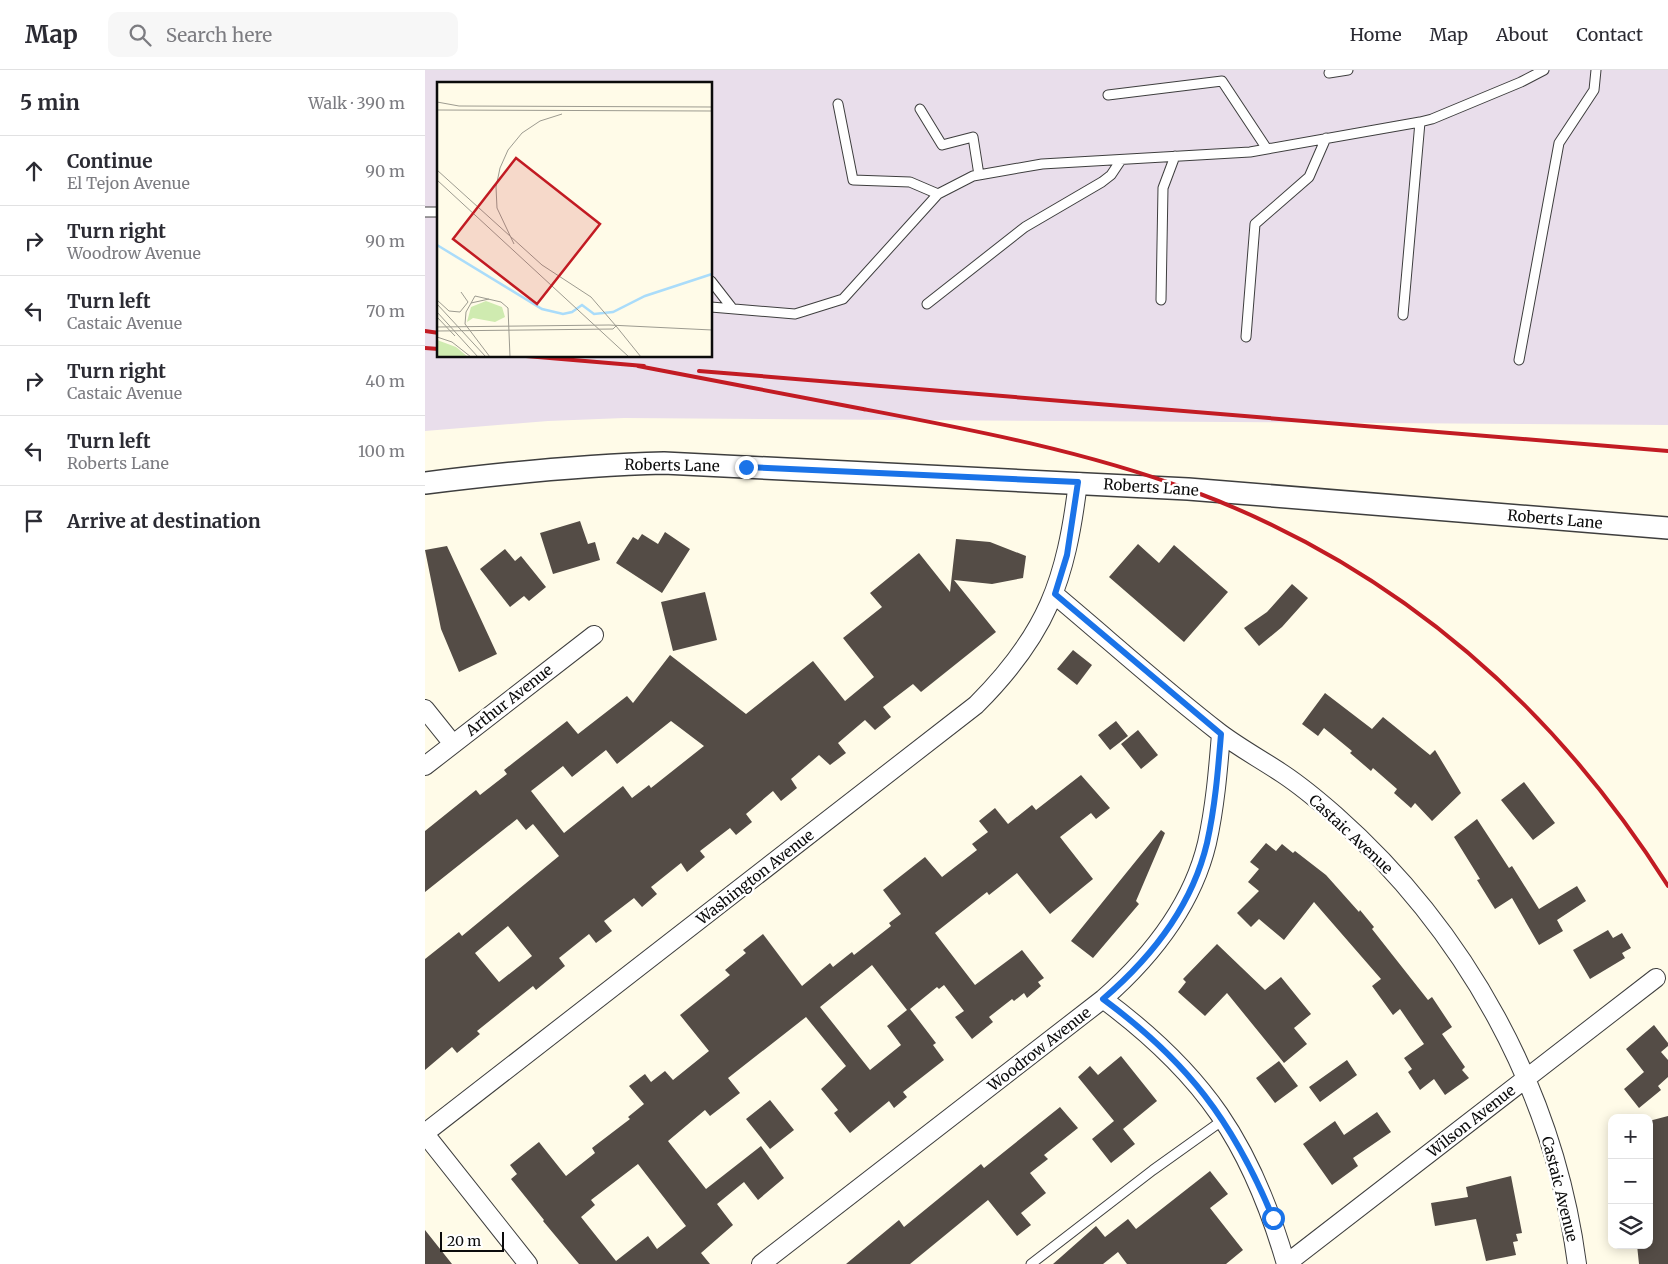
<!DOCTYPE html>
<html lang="en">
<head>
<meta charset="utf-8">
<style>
  :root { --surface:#fff; --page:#f7f7f7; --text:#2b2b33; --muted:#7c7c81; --line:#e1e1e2 }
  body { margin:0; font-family:Merriweather,serif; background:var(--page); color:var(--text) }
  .controls { position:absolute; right:15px; bottom:15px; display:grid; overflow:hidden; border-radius:10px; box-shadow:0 2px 12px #0003 }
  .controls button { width:45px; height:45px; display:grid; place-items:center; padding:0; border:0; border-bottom:1px solid var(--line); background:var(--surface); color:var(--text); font:25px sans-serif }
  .scale { position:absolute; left:15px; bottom:12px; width:64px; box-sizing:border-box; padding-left:5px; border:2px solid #0b0b0b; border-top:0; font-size:14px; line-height:18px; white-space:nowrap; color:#0b0b0b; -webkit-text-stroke:4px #fff; paint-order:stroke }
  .stop { position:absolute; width:15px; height:15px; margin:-11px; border:4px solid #1a73e8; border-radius:50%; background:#fff }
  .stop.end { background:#1a73e8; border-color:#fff; box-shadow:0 1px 5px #0008 }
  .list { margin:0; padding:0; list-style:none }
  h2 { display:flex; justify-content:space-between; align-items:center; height:65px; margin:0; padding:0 20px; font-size:21px }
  h2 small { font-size:16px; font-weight:400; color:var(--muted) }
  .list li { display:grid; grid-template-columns:32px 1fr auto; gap:15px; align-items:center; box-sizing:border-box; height:70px; padding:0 20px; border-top:1px solid var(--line) }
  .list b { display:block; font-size:19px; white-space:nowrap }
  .list p { margin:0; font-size:16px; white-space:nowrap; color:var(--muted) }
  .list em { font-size:16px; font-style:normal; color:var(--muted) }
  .icon { flex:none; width:28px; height:28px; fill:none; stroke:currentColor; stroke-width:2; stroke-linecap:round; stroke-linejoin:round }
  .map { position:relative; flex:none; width:1243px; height:1194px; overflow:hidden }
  header { display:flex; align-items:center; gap:30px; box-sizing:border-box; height:70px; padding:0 25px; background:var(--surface); border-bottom:1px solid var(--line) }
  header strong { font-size:24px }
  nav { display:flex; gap:28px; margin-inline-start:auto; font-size:18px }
  .search { width:350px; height:45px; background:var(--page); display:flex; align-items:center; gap:12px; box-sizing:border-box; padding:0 18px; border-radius:10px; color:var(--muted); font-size:19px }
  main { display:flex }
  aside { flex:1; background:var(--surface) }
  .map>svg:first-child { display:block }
  .industrial { fill:#e9deeb; fill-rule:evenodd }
  .building { fill:#544c46; fill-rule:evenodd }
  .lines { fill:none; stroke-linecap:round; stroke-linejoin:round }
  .service-casing { stroke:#3e3e3e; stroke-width:11 }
  .minor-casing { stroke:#3e3e3e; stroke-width:20 }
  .tertiary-casing { stroke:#3e3e3e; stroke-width:24 }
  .service { stroke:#fff; stroke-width:9 }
  .minor { stroke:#fff; stroke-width:18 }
  .tertiary { stroke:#fff; stroke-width:21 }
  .rail { stroke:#c21b23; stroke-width:4 }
  .route { stroke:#1a73e8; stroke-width:6 }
  .labels { text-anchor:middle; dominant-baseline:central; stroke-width:5; stroke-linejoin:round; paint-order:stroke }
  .street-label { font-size:15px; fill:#0b0b0b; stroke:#fff }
  .inset-river { fill:none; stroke:#aadcfa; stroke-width:2.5 }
  .inset-road { fill:none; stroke:#9d9b90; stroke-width:1 }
  .view { fill:#c21b23; fill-opacity:0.15; stroke:#c21b23; stroke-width:2.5 }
  .inset-edge { fill:none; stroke:#0b0b0b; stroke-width:2.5 }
</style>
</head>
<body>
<header>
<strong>Map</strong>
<div class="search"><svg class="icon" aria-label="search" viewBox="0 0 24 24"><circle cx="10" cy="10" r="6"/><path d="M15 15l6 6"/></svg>Search here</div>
<nav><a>Home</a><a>Map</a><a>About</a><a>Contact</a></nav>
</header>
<main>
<aside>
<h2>5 min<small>Walk · 390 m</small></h2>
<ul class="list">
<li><svg class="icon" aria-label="ahead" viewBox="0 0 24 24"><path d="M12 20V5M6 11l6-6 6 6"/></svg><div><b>Continue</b><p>El Tejon Avenue</p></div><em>90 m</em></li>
<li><svg class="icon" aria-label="right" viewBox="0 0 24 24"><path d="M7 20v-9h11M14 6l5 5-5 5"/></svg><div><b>Turn right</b><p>Woodrow Avenue</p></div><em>90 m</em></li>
<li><svg class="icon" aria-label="left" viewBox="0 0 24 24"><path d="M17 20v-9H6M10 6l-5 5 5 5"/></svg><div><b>Turn left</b><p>Castaic Avenue</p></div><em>70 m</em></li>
<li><svg class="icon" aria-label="right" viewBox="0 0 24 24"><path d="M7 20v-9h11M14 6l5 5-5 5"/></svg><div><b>Turn right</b><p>Castaic Avenue</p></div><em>40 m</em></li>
<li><svg class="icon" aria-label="left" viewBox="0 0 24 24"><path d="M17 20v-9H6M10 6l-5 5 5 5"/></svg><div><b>Turn left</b><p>Roberts Lane</p></div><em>100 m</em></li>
<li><svg class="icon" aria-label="arrive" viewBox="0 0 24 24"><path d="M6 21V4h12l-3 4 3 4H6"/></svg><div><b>Arrive at destination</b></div></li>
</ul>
</aside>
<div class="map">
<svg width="1243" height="1194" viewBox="0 0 1243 1194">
  <rect width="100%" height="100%" fill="#fffbe8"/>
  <!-- industrial -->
  <path class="industrial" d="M 0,0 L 1243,0 L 1243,355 L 199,348 L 123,351 L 0,361 ZM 14,14 L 286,14 L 286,286 L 14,286 Z"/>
  <!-- building -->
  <path class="building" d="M 155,451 L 163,474 L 170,472 L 175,490 L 128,504 L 115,463 Z
    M 240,462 L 265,479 L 237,523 L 191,493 L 208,467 L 213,470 L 217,464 L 233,474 Z
    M 531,469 L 565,472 L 601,486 L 598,508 L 567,514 L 529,510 L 571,562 L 496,622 L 488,614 L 458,637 L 466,647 L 450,660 L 440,650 L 413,673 L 421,683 L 405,695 L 394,685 L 366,709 L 372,718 L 356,731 L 348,721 L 321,744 L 327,752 L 311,765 L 305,758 L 275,781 L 280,787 L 262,802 L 256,793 L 226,817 L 232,824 L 217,837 L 209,828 L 179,851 L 187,861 L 171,873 L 164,864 L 134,888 L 140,896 L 111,920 L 108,916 L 52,961 L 55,964 L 32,983 L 27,977 L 0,1000 L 0,889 L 34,862 L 37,866 L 134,786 L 108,754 L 101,760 L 92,749 L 0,822 L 0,761 L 51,720 L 55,725 L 82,704 L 79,700 L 142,651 L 153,664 L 202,626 L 208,633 L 245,585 L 321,644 L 388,591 L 420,631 L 449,607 L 418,568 L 457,537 L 445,523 L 494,483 L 525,522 ZM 246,651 L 279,676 L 226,718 L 224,715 L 207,728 L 198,716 L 139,763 L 106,721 L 138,696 L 147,707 L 181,680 L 192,694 ZM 83,856 L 107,886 L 74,912 L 50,883 Z
    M 713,474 L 734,493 L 749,475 L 803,522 L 759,572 L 684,507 Z
    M 22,476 L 72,584 L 34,602 L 16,559 L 0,480 Z
    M 80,479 L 90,491 L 96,486 L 121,517 L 104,531 L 99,526 L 85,537 L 55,499 Z
    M 867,514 L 883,528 L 857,557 L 834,576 L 819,558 L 842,542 Z
    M 280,522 L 292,570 L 248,581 L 236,532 Z
    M 648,580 L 667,595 L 652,615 L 632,599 Z
    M 900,623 L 947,659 L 958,647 L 1005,685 L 1010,680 L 1036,723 L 1007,751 L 990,733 L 986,738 L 969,723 L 972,719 L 948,698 L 946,701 L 925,683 L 927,681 L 899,658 L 893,666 L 877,654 Z
    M 691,651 L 703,666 L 685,680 L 673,665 Z
    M 713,660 L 733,685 L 716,699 L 696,674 Z
    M 656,705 L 685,738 L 671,749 L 666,743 L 635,767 L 668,809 L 625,844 L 592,803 L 564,825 L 562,822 L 510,863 L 550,915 L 597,880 L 619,908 L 613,912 L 616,916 L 602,928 L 599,923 L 589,931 L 587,929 L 564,947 L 568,952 L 547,969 L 530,947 L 539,941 L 519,915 L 514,919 L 512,917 L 485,939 L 511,973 L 508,975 L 519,990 L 478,1022 L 482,1027 L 469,1038 L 464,1031 L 425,1063 L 409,1043 L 413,1040 L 396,1019 L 421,996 L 381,947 L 303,1008 L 315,1023 L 285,1046 L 280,1040 L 243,1071 L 281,1119 L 336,1076 L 359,1108 L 333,1130 L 319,1112 L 292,1134 L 308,1155 L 276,1183 L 285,1194 L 154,1194 L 118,1151 L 119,1150 L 86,1109 L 92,1104 L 85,1095 L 114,1072 L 141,1106 L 170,1083 L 167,1078 L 205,1049 L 203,1047 L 219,1034 L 204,1016 L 220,1004 L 226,1012 L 240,1001 L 248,1010 L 284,981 L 255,945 L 305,905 L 300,900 L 321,883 L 318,880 L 338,864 L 377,916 L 405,893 L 408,897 L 427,882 L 429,885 L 466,856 L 464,853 L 476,844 L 458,820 L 500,787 L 517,807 L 552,780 L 547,774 L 563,762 L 554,751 L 570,738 L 583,754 L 607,735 L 611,740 ZM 447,895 L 482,940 L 462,956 L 476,975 L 445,1000 L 395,937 ZM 213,1094 L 261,1156 L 232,1179 L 223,1166 L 191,1191 L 156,1147 L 170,1135 L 166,1130 Z
    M 1099,712 L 1130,753 L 1108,770 L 1076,730 Z
    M 1052,749 L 1084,798 L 1087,796 L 1114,839 L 1152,816 L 1161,831 L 1132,850 L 1138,861 L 1114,875 L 1087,828 L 1070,839 L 1052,810 L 1055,809 L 1029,767 Z
    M 736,760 L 740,763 L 711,831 L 714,834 L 668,888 L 646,871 Z
    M 841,773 L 851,781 L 857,774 L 868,783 L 870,781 L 901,805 L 934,842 L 935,840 L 949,857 L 947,859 L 1003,930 L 1007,927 L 1027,957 L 1017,964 L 1040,997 L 1037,1000 L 1044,1008 L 1020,1025 L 1009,1009 L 995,1020 L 983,1002 L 987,999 L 979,988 L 999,974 L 975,939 L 968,945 L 947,916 L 956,909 L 889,832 L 859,870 L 834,849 L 826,857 L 812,843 L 834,821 L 823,812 L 834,799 L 825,792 Z
    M 1183,860 L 1188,868 L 1197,863 L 1206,878 L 1197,883 L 1200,888 L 1165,909 L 1148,880 Z
    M 792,874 L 840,920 L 856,907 L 886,944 L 869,958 L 882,974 L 859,993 L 802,923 L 780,946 L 753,922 L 761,912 L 758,909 Z
    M 1229,955 L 1243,973 L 1243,976 L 1236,982 L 1243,990 L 1243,1007 L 1233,1016 L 1236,1020 L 1214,1038 L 1199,1019 L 1219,1002 L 1201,979 Z
    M 696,986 L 732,1031 L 698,1059 L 710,1074 L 686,1093 L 667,1069 L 689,1051 L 653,1007 L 665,996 L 673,1005 Z
    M 922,990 L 932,1005 L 895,1032 L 884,1017 Z
    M 854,991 L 873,1016 L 850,1033 L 831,1008 Z
    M 345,1030 L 369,1060 L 345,1079 L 321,1049 Z
    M 635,1037 L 653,1058 L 619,1085 L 623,1089 L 605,1103 L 621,1123 L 596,1143 L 606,1155 L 592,1166 L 563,1130 L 485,1194 L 421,1194 L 474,1150 L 479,1157 L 556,1094 L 559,1098 Z
    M 952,1042 L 966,1062 L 928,1088 L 933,1096 L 907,1115 L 878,1074 L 910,1051 L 919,1065 Z
    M 1243,1046 L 1243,1194 L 1214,1194 L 1212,1175 L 1224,1175 L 1224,1051 Z
    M 785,1101 L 803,1124 L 785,1138 L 818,1180 L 801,1194 L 702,1194 L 693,1182 L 678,1194 L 628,1194 L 671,1156 L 680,1167 L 703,1149 L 711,1159 Z
    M 1086,1106 L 1097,1163 L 1091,1164 L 1093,1171 L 1088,1172 L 1091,1185 L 1061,1191 L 1051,1149 L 1010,1156 L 1006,1133 L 1043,1127 L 1041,1117 Z
    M 0,1160 L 27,1194 L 0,1194 Z"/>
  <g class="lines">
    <defs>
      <path id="service" d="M 904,3 L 923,0
        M 683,25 L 797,11 L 842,79
        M 413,34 L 428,110 L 485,112 L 513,124
        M 495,39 L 517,75 L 548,67 L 554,105
        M 0,142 L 14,142
        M 286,211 L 307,238
        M 736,230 L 738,118 L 750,86
        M 502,234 L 600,157 L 677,112 L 686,105 L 696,90
        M 286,237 L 370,244 L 418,229 L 513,124 L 548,106 L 617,94 L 825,82 L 995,52 L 1007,49 L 1096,12 L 1119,0
        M 978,245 L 995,52
        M 821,267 L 830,154 L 884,107 L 901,68
        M 1094,290 L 1134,73 L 1169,20 L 1171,0
        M 606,1194 L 728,1100 L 798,1050"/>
      <path id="minor" d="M 629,524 C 684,570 738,619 795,663 C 815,678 837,690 858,704 C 876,716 894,731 910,745 C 1041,861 1129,1020 1152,1194
        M 0,639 L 28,674
        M 0,696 L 169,565
        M 678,929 C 779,1004 826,1073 861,1194
        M 0,1063 L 551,635 C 622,564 641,511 653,412
        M 0,1064 L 103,1194
        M 336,1194 L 678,929 C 726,887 767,836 782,773 C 790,737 793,701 796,664
        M 861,1194 L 1231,908"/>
      <path id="tertiary" d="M 0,413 C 80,403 159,395 239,393 L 763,419 L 1243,458"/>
    </defs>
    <!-- service casing -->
    <use href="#service" class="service-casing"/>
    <!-- minor casing -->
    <use href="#minor" class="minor-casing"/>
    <!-- tertiary casing -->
    <use href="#tertiary" class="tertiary-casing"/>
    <!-- service -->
    <use href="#service" class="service"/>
    <!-- minor -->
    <use href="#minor" class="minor"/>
    <!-- tertiary -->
    <use href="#tertiary" class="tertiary"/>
    <!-- rail -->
    <path class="rail" d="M 0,261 L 14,263
      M 0,278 L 14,279
      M 101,286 L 219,296
      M 213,296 C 288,310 363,325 438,339 C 548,360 659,381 765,420 C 969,496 1127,633 1243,816
      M 274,301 L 1243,381"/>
  </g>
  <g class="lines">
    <!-- route -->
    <path class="route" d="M 321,397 L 653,412 L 642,485 L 630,524 L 796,664 C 793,701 790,737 782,773 C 767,836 726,888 678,929 C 762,991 808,1051 848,1148"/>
  </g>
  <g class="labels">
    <!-- street labels -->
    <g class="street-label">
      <text transform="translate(247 395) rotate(1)">Roberts Lane</text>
      <text transform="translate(726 417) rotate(4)">Roberts Lane</text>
      <text transform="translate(1130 449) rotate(5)">Roberts Lane</text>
      <text transform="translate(84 630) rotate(-38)">Arthur Avenue</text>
      <text transform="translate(926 764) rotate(43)">Castaic Avenue</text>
      <text transform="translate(330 807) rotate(-38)">Washington Avenue</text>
      <text transform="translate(614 979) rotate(-38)">Woodrow Avenue</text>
      <text transform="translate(1046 1051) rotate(-38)">Wilson Avenue</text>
      <text transform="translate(1135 1119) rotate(76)">Castaic Avenue</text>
    </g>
  </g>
  <!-- overview -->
  <g transform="translate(12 12)">
    <rect width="275" height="275" fill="#fffbe8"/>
    <path d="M 49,219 L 65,225 L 68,235 L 58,240 L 36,236 L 30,240 L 34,225 ZM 0,258 L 19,265 L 31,275 L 0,275 Z" fill="#cfebb0"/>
    <path class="inset-river" d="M 0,163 L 105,227 L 126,232 L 135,230 L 145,223 L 157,232 L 176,230 L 208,214 L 275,192"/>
    <path class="inset-road" d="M 0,20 L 22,24 L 275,25M 0,28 L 275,29M 0,88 L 105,183 L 154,215 L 179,244M 0,98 L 192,275M 77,162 L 60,126 L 59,105 L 63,86 L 71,68 L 85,51 L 103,39 L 125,32M 38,214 L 64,220 L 71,226 L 73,275M 38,214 L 29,230 L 28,242 L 53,275M 0,218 L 12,229 L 23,230 L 31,220 L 24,210M 34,221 L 52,217M 0,222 L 49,275M 0,230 L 41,275M 0,235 L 18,254M 179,244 L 204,275M 0,245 L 172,243 L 275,248M 0,249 L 176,247 L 179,244M 0,255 L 15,260 L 34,275"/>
    <path class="view" d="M 79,76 L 163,142 L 100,222 L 16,157 Z"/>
    <rect width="275" height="275" class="inset-edge"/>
  </g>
</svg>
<div class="controls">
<button>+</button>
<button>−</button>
<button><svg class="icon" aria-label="layers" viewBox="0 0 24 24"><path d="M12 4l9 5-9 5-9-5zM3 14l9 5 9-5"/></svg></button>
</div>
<div class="scale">20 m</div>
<div class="stop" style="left:848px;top:1148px"></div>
<div class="stop end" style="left:321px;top:397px"></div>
</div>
</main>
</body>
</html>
